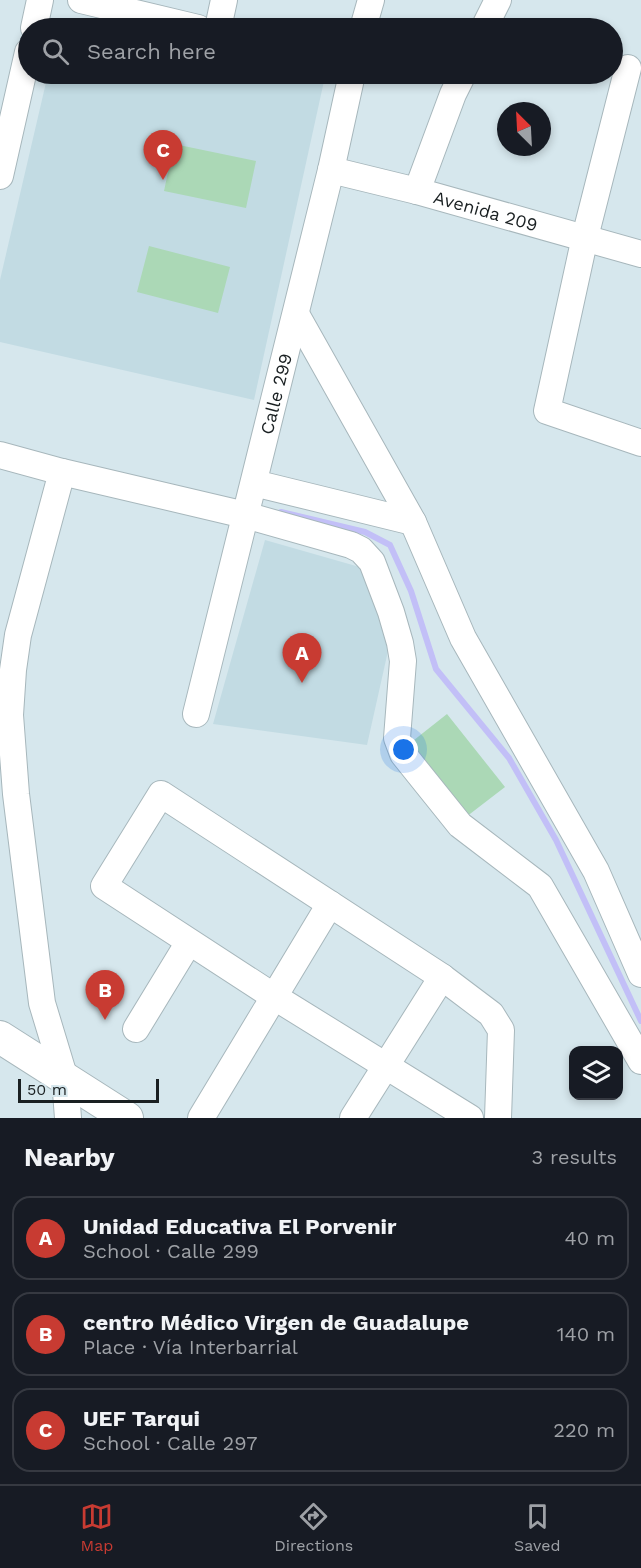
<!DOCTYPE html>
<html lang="en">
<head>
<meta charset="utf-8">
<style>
  :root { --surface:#171b24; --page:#242831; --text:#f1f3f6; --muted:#9ea1a6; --line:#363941; --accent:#c83b32 }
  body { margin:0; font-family:"Work Sans",sans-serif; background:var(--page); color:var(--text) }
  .controls { position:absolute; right:18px; bottom:18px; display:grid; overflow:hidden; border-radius:12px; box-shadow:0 3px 9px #0003 }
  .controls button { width:54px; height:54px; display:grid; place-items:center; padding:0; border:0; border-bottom:2px solid var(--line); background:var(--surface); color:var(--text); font:30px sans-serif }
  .compass { position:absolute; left:497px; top:102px; width:54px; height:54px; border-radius:50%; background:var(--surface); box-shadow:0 3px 9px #0003; rotate:336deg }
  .scale { position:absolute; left:18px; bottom:15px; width:141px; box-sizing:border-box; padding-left:6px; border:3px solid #1a2022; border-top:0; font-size:16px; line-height:21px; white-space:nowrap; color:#1a2022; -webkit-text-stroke:4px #d6e7ed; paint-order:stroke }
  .you { position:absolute; left:404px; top:750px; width:21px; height:21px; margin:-15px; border:4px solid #fff; border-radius:50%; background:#1a73e8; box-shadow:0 0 0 9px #1a73e833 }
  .badge { display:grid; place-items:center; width:39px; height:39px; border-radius:50%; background:var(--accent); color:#fff; font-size:20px; font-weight:700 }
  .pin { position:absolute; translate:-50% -50px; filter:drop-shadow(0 2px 3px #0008) }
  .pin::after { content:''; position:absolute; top:32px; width:21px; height:18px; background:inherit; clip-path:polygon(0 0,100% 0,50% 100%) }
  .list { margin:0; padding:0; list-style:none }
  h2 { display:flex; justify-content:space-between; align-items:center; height:78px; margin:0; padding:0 24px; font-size:26px }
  h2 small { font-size:20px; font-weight:400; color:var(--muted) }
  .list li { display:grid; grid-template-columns:39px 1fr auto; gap:18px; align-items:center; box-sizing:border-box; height:84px; margin:0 12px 12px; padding:0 12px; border:2px solid var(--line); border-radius:18px }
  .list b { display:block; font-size:22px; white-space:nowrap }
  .list p { margin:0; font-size:20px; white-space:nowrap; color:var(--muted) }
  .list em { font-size:20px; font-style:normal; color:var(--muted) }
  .icon { flex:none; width:33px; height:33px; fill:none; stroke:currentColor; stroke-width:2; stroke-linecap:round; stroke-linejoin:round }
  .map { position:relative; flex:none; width:641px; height:1118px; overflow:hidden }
  .search { position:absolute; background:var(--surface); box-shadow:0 3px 9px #0003; left:18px; right:18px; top:18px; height:66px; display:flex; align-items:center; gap:15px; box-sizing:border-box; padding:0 21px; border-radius:33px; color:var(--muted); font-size:22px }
  .sheet { height:366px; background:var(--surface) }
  nav { display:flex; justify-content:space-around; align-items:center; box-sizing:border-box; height:84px; border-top:2px solid var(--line); background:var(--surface); font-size:16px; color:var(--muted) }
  nav a { display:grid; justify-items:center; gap:3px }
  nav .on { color:var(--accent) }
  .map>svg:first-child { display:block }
  .built { fill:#c2dbe3 }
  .green { fill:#abd8b6 }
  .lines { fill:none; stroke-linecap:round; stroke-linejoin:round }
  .stream { stroke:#c2bff7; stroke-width:6 }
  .minor-casing { stroke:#a7b7bc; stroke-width:28 }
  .major-casing { stroke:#a7b7bc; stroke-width:34 }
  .minor { stroke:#fff; stroke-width:26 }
  .major { stroke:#fff; stroke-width:32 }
  .labels { text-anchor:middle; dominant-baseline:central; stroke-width:6; stroke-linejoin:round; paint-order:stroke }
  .street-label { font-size:18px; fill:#1a2022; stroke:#d6e7ed }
</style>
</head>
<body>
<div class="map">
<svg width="641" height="1118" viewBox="0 0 641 1118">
  <rect width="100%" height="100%" fill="#d6e7ed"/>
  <!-- built -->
  <path class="built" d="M 61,18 L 105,28 L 58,28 Z
    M 48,74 L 294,74 L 324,81 L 254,400 L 0,342 L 0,280 Z
    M 265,540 L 363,568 L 390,642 L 367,745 L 213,724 Z"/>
  <!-- green -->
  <path class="green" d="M 174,144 L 256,161 L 246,208 L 164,191 Z
    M 149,246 L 230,267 L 218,313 L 137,292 Z
    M 447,714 L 505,787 L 466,817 L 409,744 Z"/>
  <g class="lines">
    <!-- stream -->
    <path class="stream" d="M 281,512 L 365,532 L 390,545 L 411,591 L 436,669 L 509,758 L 556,840 L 641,1021"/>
    <defs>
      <g id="minor">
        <path d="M 81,0 L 198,28"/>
        <path d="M 34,28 L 40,0"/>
        <path d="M 218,28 L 224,0"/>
        <path d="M 363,28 L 371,0"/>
        <path d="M 484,28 L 498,0"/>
        <path d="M 628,68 L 585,237 L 547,411 L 641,443"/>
        <path id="s1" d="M 331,170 L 417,191 L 641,254"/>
        <path d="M 0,176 L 28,52"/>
        <path d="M 417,191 L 453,94 L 463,74"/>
        <path d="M 296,314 L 413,522 L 463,638 L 596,871 L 641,974"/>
        <path d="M 0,455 L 62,472 L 18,635 L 13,670 L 10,715 L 16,794 L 42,1003 L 65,1079 L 68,1118"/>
        <path d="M 62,472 L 245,515 L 351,545 L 361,550 L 372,562 L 391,612 L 400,643 L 403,661 L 397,738 L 403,754 L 460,825 L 540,886 L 641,1061"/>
        <path d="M 254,483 L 413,522"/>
        <path id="s2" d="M 196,714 L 331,170 L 352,74"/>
        <path d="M 136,1029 L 189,942"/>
        <path d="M 201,1118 L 330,904"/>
        <path d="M 353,1118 L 442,977"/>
        <path d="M 470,1118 L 273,996 L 104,886 L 161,794 L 442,977 L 491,1014 L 501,1030 L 498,1118"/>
      </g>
      <path id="major" d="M 0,1037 L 127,1118"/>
    </defs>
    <!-- minor casing -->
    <use href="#minor" class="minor-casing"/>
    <!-- major casing -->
    <use href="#major" class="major-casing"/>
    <!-- minor -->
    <use href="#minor" class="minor"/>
    <!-- major -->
    <use href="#major" class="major"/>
  </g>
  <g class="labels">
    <!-- street labels -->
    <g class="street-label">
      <text stroke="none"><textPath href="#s1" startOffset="160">Avenida 209</textPath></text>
      <text stroke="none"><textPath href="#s2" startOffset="330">Calle 299</textPath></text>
    </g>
  </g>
</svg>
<div class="controls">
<button><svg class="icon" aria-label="layers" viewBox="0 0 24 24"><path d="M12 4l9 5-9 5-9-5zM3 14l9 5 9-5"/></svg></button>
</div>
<svg class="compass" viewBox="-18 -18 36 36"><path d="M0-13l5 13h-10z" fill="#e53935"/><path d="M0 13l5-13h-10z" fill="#9ea1a6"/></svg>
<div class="scale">50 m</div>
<div class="you"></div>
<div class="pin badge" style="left:302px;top:683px">A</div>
<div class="pin badge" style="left:105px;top:1020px">B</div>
<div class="pin badge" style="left:163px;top:180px">C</div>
<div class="search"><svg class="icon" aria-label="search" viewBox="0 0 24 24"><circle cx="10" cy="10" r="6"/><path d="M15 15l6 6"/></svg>Search here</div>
</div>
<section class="sheet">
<h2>Nearby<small>3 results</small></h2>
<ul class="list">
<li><span class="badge">A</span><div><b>Unidad Educativa El Porvenir</b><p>School · Calle 299</p></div><em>40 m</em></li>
<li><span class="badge">B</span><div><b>centro Médico Virgen de Guadalupe</b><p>Place · Vía Interbarrial</p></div><em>140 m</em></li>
<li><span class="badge">C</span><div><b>UEF Tarqui</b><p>School · Calle 297</p></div><em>220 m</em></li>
</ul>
</section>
<nav>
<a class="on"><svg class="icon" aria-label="map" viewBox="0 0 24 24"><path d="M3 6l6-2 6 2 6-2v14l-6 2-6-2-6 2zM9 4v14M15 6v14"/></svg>Map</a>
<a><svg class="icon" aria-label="directions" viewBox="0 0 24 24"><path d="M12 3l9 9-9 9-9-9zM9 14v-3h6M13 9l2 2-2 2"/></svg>Directions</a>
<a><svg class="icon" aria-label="saved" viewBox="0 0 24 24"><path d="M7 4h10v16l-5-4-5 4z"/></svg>Saved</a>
</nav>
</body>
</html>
